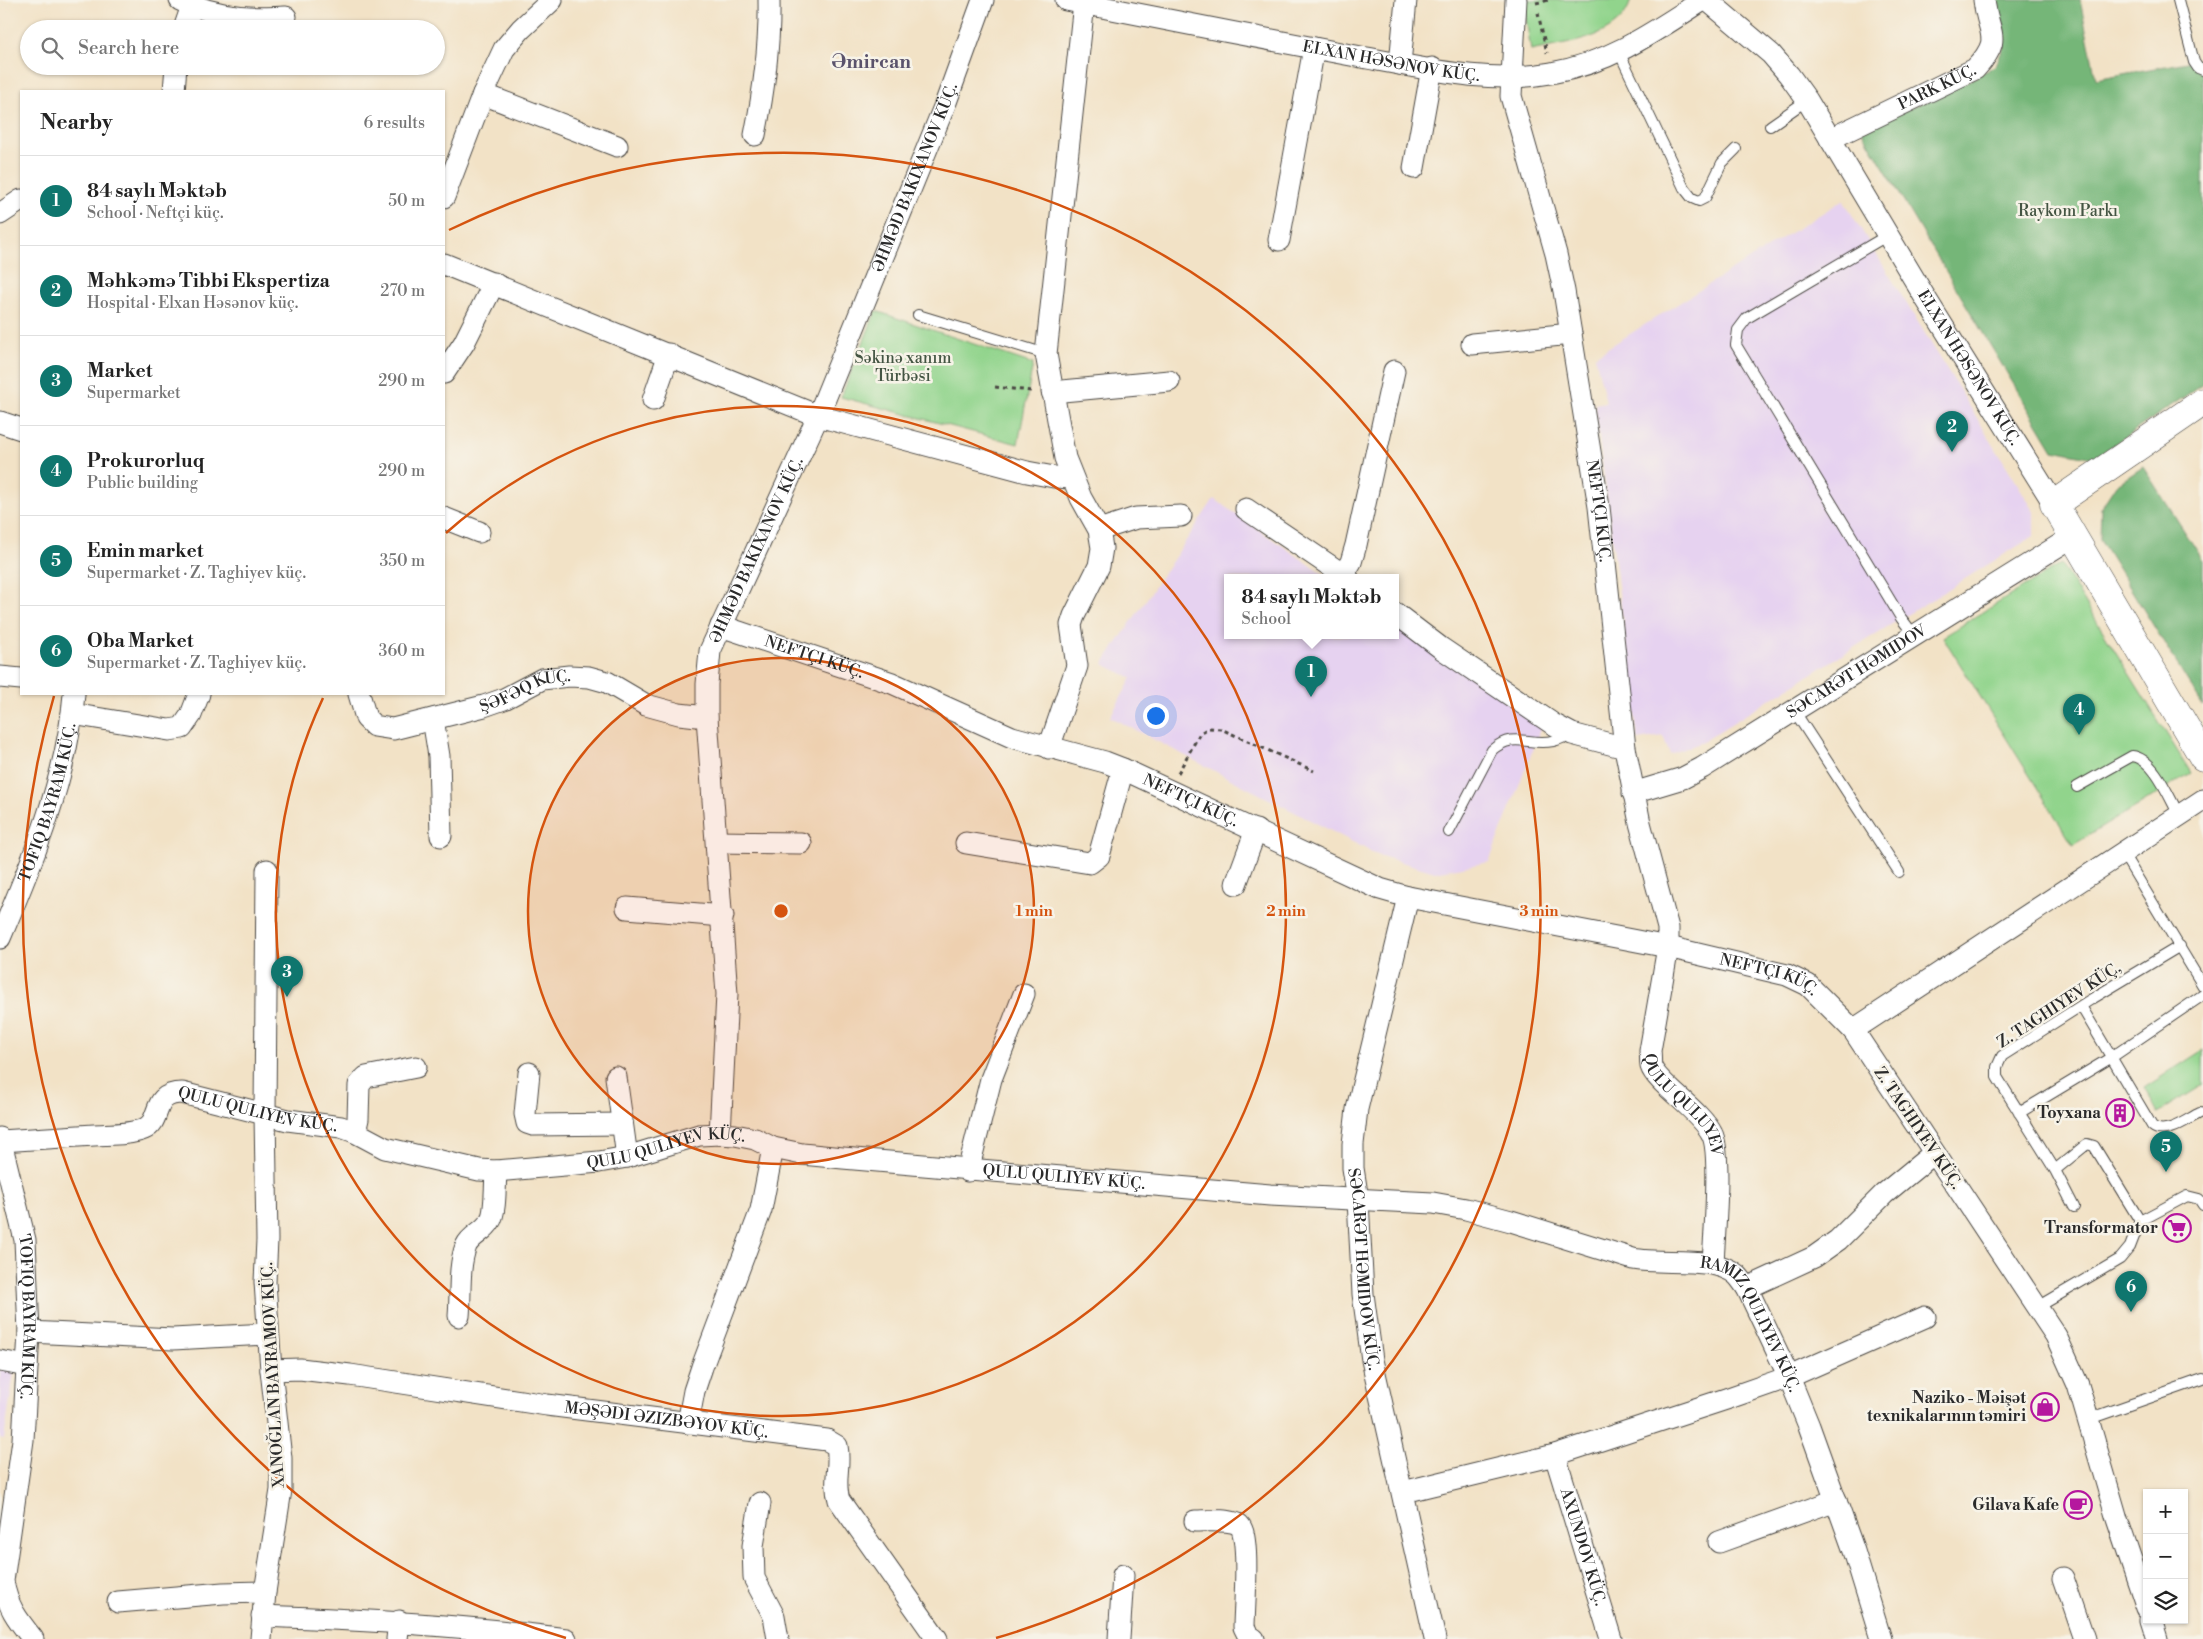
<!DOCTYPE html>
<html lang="en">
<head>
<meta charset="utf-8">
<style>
  :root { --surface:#fff; --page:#f6f6f6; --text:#222; --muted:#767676; --line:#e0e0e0; --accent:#0f766e }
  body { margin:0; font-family:"Libre Bodoni",serif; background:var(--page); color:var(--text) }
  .controls { position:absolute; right:15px; bottom:15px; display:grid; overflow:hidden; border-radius:0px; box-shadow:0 1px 4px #0004 }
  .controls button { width:45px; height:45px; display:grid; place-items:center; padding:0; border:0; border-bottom:1px solid var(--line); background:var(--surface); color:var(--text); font:25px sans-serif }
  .you { position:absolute; left:1155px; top:715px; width:18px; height:18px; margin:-12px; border:4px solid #fff; border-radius:50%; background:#1a73e8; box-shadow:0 0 0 8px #1a73e833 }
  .badge { display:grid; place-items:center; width:32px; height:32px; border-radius:50%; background:var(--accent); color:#fff; font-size:16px; font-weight:700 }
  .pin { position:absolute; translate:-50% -41px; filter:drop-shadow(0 1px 2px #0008) }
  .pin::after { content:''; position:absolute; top:26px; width:18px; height:15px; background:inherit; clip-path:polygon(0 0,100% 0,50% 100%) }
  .popup { position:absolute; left:1224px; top:574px; width:175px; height:65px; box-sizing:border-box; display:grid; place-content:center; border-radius:0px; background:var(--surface); filter:drop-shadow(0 1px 4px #0005); font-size:16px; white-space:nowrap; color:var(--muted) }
  .popup b { font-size:19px; color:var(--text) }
  .popup::after { content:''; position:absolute; left:50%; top:100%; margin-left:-10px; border:10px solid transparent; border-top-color:var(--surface) }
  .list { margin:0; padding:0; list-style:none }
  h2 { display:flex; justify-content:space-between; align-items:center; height:65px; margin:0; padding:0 20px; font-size:21px }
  h2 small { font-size:16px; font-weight:400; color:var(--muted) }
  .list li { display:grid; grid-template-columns:32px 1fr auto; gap:15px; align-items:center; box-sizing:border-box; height:90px; padding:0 20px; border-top:1px solid var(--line) }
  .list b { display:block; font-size:19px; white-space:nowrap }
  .list p { margin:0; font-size:16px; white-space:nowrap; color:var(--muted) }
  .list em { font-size:16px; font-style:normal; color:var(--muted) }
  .icon { flex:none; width:28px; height:28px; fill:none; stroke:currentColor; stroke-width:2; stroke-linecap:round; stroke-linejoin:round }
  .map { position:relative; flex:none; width:2203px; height:1639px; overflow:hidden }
  .search { position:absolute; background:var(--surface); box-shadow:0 1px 4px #0004; left:20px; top:20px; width:425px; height:55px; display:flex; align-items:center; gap:12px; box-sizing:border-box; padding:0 18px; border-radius:28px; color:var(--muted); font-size:19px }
  .panel { position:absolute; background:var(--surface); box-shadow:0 1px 4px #0004; left:20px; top:90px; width:425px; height:605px; border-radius:0px }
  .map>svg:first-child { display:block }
  .built { fill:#e6d2f0 }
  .green { fill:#91d48c; stroke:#5e805c }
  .forest { fill:#74b678; stroke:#507052 }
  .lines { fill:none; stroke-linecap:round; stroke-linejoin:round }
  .lane-casing { stroke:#494642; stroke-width:12 }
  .street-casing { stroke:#494642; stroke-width:23 }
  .secondary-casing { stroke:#494642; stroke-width:29 }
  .path { stroke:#494642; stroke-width:3; stroke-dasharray:4 4; stroke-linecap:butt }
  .lane { stroke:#fff; stroke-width:10 }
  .street { stroke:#fff; stroke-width:21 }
  .secondary { stroke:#fff; stroke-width:28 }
  .ring { fill:none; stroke:#d5540f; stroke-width:2.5 }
  .labels { text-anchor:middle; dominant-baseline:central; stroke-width:5; stroke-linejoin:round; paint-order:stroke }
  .street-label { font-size:16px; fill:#2b2b2b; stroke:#f7f3e8 }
  .park-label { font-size:16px; fill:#445543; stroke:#f7f3e8 }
  .poi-label { font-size:16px; font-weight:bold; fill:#2b2b2b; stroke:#f7f3e8; text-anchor:end }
  .quarter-label { font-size:19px; font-weight:bold; fill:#5b536c; stroke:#f7f3e8 }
  .centre { fill:#d5540f; stroke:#f7f3e8; stroke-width:2.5 }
  .ring-label { font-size:15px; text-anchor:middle; font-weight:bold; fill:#d5540f; stroke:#f7f3e8; stroke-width:5; stroke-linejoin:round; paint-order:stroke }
</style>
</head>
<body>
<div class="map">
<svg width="2203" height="1639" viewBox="0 0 2203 1639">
  <rect width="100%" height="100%" fill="#f7f3e8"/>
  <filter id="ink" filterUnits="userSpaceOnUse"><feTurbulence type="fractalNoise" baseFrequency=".02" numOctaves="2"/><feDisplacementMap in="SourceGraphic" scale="10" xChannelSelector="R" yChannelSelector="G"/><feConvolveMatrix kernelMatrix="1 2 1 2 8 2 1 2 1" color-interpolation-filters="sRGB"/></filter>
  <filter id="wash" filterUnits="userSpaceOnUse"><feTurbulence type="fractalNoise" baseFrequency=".0096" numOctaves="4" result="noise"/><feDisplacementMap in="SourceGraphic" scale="20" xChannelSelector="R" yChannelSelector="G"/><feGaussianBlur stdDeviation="1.12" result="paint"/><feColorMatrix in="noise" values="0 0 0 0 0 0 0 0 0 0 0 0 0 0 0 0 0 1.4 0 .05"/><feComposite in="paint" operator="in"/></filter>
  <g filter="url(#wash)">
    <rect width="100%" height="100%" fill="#f2e2c6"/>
    <!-- built -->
    <path class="built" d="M 1843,200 L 2034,511 L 2034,536 L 1700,743 L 1670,754 L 1663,736 L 1638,740 L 1595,404 L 1606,402 L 1595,356 Z
      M 1214,499 L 1329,578 L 1227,578 L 1227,636 L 1395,636 L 1395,624 L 1542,726 L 1489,862 L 1435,872 L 1378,855 L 1110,717 L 1132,678 L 1103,664 Z
      M 0,1369 L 14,1372 L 4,1439 L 0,1438 Z"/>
    <!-- green -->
    <path class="green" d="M 1523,0 L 1631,0 C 1620,40 1565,43 1531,51 Z
      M 876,311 L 1033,364 L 1018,444 L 841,397 Z
      M 2061,564 L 2191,773 L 2073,845 L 1943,637 Z
      M 2203,1050 L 2203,1085 L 2158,1113 L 2144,1088 Z"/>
    <!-- forest -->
    <path class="forest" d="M 1993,0 L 2080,0 L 2096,79 L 2203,59 L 2203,384 L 2094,458 L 2053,450 L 1862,131 L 1972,79 L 1996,65 L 2004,46 Z
      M 2143,467 L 2203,560 L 2203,706 L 2100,539 L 2101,508 L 2116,485 Z"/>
  </g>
  <g filter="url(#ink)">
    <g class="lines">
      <defs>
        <path id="lane" d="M 2178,0 L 2194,62 L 2198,68 L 2203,70
          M 1619,52 L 1684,188 L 1692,198 L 1699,201 L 1705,198 L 1722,163 L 1736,149
          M 1770,126 L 1807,100
          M 1888,235 L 1747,318 L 1738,330 L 1736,345 L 1901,618 L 1914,635
          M 918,315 L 1046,354
          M 1795,712 L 1899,872
          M 2077,787 L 2132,756 C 2154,758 2169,797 2179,815
          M 1449,832 L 1492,750 C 1514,731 1528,746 1553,741 C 1559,740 1565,737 1571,734
          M 2122,852 L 2203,986
          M 2081,1006 L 2152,1126 C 2165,1137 2187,1119 2200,1113
          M 2019,1113 L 2112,1057 L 2203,995
          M 2055,1170 L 2074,1207
          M 2140,1221 L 2094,1146 L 2087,1144 L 2055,1170 L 1997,1077 L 1997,1067 L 2002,1056 L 2090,1000 L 2180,946
          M 2038,1307 L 2120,1259 L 2130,1247 L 2140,1221 L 2187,1196 L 2199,1199 L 2203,1205
          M 2089,1419 L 2203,1379"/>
        <g id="street">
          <path d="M 180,0 C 214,16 248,20 286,17"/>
          <path id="s1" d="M 1066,0 C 1163,19 1259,38 1356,56 C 1420,67 1486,85 1551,73 C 1610,63 1654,32 1703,0"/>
          <path id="s2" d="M 1516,0 L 1511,96 L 1556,254 L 1564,291 L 1599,507 L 1625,748 L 1640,823 L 1668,928 L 1668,947 L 1650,1051 C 1651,1055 1650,1061 1651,1066 C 1656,1083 1701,1111 1712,1134 C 1722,1153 1714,1238 1713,1264"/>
          <path id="s3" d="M 1707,0 L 1771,54 L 1789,75 L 1807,100 L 1926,299 L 2054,504"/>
          <path d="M 184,29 L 194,0"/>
          <path d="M 1400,64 L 1406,0"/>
          <path d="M 174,91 L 176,66"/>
          <path d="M 483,94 L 617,146"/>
          <path d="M 755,135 C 764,90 770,46 769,0"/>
          <path id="s4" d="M 1830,139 L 1975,69 C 2004,38 1988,35 1984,0"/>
          <path d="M 1414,168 L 1432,68"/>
          <path d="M 444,197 L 483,94 L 504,49 L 521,29 L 552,0"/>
          <path d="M 0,214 L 21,200"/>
          <path d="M 1279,240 L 1314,48"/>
          <path d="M 444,264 L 818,416 L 1027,472 L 1054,477 L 1071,478"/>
          <path d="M 1472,344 L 1571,334"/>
          <path d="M 444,373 L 464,343 L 494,283"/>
          <path d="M 1052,392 L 1169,381"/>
          <path d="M 653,400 L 669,354"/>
          <path d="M 0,422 L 21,429"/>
          <path d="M 1246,509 L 1348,578"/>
          <path d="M 444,518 L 479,532"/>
          <path d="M 1099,530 L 1136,518 L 1181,516"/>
          <path d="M 1343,575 L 1351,562 L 1356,545 L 1394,371"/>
          <path d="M 1395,613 L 1441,648 L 1553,724 L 1572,734 L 1625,748"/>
          <path id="s5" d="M 721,626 L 892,683 L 1012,737 L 1105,762 L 1123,769 L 1380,889 L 1408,897 L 1668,947 L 1787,975 L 1808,985 L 1853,1030"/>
          <path d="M 0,677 L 21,679"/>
          <path id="s6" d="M 359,694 L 366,718 L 374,726 L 393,729 L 484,706 L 504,699 L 542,679 L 569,676 L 589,677 L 607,682 L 646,705 L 679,714 L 707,717"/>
          <path d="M 72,714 L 169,730 L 182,728 L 191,715 L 199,694"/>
          <path d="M 433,719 L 439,756 L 441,836"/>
          <path d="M 1049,748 L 1077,666 L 1071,625 L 1074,616 L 1099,566 L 1102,548 L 1099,530 L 1081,498 L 1065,458 L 1046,354 L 1084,3"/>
          <path id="s7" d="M 1633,793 L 1683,778 L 1702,768 L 2074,536"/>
          <path d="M 717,842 L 801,843"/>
          <path d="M 966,843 L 1090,863 L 1099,856 L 1123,769"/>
          <path d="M 1236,884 L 1256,830"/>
          <path id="s8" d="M 1408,897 L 1357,1109 L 1353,1144 L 1353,1168 L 1358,1200 L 1363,1294 L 1372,1360 L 1435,1639"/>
          <path d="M 627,908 L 723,916"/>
          <path id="s9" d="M 0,938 C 33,860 67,779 74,694"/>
          <path d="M 529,1073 L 525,1114 L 527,1123 L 533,1125 L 622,1124"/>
          <path d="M 616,1077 L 627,1157"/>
          <path d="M 355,1132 L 358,1119 L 359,1085 L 366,1077 L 416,1067"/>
          <path id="s10" d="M 720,1134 L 727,994 L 707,717 L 707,684 L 710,651 L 818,416 L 946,102 L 983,0"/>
          <path id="s11" d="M 0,1138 L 25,1240 L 29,1332 L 23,1440 L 3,1581 C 7,1606 17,1619 33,1639"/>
          <path id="s12" d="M 1,1141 C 32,1139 63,1137 94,1135 C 110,1134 129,1135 144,1129 C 163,1121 150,1093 182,1093 L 288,1120 L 341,1127 L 355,1132 L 385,1148 L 479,1170 L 496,1171 L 599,1162 L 627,1157 L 699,1135 L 720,1134 L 735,1135 L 755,1139 L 773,1148 L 802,1154 L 843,1158 L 1270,1195 L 1433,1203 L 1466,1209 L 1511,1221 L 1633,1259 C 1664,1265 1714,1255 1737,1275 C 1741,1279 1744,1284 1747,1288 L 1789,1377 L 1809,1426 L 1854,1551 L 1881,1639"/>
          <path d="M 968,1171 L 991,1079 L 1024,994"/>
          <path d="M 1747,1288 L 1814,1257 L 1838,1240 L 1884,1194 L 1934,1153"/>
          <path d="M 459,1316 C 461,1295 458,1267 466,1246 C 471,1235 484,1232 490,1221 C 496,1213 495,1183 496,1171"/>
          <path d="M 29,1332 L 173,1339 L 268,1334"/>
          <path d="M 0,1361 L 27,1366"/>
          <path id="s13" d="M 271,1370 L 300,1369 L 350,1375 L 547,1405 L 827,1440 L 837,1446 C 841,1466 833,1480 839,1500 L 937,1639"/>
          <path d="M 688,1423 L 694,1391 L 702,1367 L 761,1210 L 773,1148"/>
          <path id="s14" d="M 1555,1455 L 1611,1639"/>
          <path d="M 1403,1492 L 1555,1455 L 1726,1399 L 1789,1377 L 1925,1317"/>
          <path d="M 760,1503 L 753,1546 L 754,1578 L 774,1616 L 778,1639"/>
          <path d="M 1195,1521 C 1207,1521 1227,1519 1238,1524 C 1251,1530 1244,1610 1244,1627 L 1248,1635 L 1254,1639"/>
          <path d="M 1719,1542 L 1836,1500"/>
          <path d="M 2063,1578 L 2084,1639"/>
          <path d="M 118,1602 L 223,1593 L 265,1592"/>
          <path d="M 2147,1608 L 2117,1519 L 2078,1385 L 2056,1336 L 1853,1030 L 2203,800"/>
          <path d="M 262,1616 C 364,1620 465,1625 566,1639"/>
          <path d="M 2151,1620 L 2157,1639"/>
          <path d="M 261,1639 L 265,1592 L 281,1490 L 281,1458 L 271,1370 L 265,1282 L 267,1240 L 265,1114 L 267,870"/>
          <path d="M 397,1639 L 399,1621"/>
          <path d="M 1119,1639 L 1123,1575"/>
        </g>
        <path id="secondary" d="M 2203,402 L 2054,504 L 2203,757"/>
      </defs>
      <!-- lane casing -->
      <use href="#lane" class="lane-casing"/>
      <!-- street casing -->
      <use href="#street" class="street-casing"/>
      <!-- secondary casing -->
      <use href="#secondary" class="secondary-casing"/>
      <!-- path -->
      <path class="path" d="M 1536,3 L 1549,0
        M 1538,13 L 1547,53
        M 995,387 L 1031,391
        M 1178,773 L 1200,733 L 1209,728 L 1221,729 L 1314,771"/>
      <!-- lane -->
      <use href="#lane" class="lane"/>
      <!-- street -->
      <use href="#street" class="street"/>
      <!-- secondary -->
      <use href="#secondary" class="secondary"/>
    </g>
  </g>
  <!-- distance rings -->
  <circle cx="781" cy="911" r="253" fill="#d5540f" fill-opacity=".12"/>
  <g class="ring">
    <circle cx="781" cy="911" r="253"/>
    <path d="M446 533A505 505 0 1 1 323 698"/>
    <path d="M566 1638A758 758 0 0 1 54 696M449 230A758 758 0 1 1 996 1638"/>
  </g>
  <!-- icons -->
  <defs>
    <symbol id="building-ring" viewBox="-11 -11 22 22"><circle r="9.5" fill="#f7f3e8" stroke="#b5179e" stroke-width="1.5"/><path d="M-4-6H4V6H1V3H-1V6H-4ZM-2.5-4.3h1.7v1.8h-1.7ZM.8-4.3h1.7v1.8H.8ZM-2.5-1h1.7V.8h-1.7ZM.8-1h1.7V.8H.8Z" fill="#b5179e"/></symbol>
    <symbol id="supermarket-ring" viewBox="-11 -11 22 22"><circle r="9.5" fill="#f7f3e8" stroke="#b5179e" stroke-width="1.5"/><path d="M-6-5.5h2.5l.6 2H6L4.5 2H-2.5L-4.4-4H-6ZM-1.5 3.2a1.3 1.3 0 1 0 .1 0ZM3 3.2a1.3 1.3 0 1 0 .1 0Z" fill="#b5179e"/></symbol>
    <symbol id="shop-ring" viewBox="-11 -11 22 22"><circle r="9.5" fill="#f7f3e8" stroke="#b5179e" stroke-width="1.5"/><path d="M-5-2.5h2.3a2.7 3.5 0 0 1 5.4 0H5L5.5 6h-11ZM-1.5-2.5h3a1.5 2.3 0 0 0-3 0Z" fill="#b5179e"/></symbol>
    <symbol id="cafe-ring" viewBox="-11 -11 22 22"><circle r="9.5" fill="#f7f3e8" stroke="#b5179e" stroke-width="1.5"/><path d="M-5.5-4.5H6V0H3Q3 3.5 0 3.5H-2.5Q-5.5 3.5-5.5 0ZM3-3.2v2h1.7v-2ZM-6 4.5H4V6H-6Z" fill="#b5179e"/></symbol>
  </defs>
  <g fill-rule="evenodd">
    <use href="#building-ring" x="2104" y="1097" width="32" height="32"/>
    <use href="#supermarket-ring" x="2161" y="1212" width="32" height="32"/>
    <use href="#shop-ring" x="2029" y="1391" width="32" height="32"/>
    <use href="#cafe-ring" x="2062" y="1489" width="32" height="32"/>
  </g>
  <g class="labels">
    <!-- street labels -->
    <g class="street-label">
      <text stroke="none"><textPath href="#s1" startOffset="331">ELXAN HƏSƏNOV KÜÇ.</textPath></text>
      <text stroke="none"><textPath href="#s4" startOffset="119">PARK KÜÇ.</textPath></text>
      <text stroke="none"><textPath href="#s10" startOffset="1000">ƏHMƏD BAKIXANOV KÜÇ.</textPath></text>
      <text stroke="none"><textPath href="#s3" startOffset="455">ELXAN HƏSƏNOV KÜÇ.</textPath></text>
      <text stroke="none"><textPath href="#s2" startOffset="521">NEFTÇI KÜÇ.</textPath></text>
      <text stroke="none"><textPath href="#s10" startOffset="595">ƏHMƏD BAKIXANOV KÜÇ.</textPath></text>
      <text stroke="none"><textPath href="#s5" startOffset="98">NEFTÇI KÜÇ.</textPath></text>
      <text stroke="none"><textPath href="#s7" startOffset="256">SƏCARƏT HƏMIDOV</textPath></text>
      <text stroke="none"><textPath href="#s6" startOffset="194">ŞƏFƏQ KÜÇ.</textPath></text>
      <text stroke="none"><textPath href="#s5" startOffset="502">NEFTÇI KÜÇ.</textPath></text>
      <text stroke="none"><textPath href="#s9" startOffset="144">TOFIQ BAYRAM KÜÇ.</textPath></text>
      <text stroke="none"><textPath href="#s5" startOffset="1110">NEFTÇI KÜÇ.</textPath></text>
      <text transform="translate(2059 1005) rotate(-33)">Z. TAGHIYEV KÜÇ,</text>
      <text stroke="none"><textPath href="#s2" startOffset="1135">QULU QULUYEV</textPath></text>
      <text stroke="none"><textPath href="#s12" startOffset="278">QULU QULIYEV KÜÇ.</textPath></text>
      <text transform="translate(1918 1128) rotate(56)">Z. TAGHIYEV KÜÇ.</text>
      <text stroke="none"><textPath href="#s12" startOffset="698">QULU QULIYEV KÜÇ.</textPath></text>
      <text stroke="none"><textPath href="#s12" startOffset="1102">QULU QULIYEV KÜÇ.</textPath></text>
      <text stroke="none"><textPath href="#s8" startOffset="379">SƏCARƏT HƏMIDOV KÜÇ.</textPath></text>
      <text stroke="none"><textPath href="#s11" startOffset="182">TOFIQ BAYRAM KÜÇ.</textPath></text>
      <text stroke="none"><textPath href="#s12" startOffset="1832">RAMIZ QULIYEV KÜÇ.</textPath></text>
      <text transform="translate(273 1375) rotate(-93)">XANOĞLAN BAYRAMOV KÜÇ.</text>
      <text stroke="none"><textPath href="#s13" startOffset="399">MƏŞƏDI ƏZIZBƏYOV KÜÇ.</textPath></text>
      <text stroke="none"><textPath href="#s14" startOffset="96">AXUNDOV KÜÇ.</textPath></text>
    </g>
    <!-- park labels -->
    <g class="park-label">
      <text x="2068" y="211">Raykom Parkı</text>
      <text x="903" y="358">Səkinə xanım<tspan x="903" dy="18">Türbəsi</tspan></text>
    </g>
    <!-- poi labels -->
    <g class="poi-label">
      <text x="2101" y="1113">Toyxana</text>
      <text x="2158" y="1228">Transformator</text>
      <text x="2026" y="1398">Naziko - Məişət<tspan x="2026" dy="18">texnikalarının təmiri</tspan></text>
      <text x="2059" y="1505">Gilava Kafe</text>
    </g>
    <!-- quarter labels -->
    <g class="quarter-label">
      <text x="871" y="62">Əmircan</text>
    </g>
  </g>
  <circle cx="781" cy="911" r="8" class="centre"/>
  <g class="ring-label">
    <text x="1034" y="916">1 min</text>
    <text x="1286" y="916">2 min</text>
    <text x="1539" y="916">3 min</text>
  </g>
</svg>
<div class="controls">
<button>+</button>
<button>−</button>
<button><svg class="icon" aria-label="layers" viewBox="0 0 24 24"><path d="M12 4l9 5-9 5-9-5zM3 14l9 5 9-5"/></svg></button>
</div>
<div class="you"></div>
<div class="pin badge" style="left:1311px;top:697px">1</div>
<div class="popup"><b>84 saylı Məktəb</b>School</div>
<div class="pin badge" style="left:1952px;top:452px">2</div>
<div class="pin badge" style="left:287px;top:997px">3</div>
<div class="pin badge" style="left:2079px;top:735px">4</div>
<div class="pin badge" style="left:2166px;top:1172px">5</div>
<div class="pin badge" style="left:2131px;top:1312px">6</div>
<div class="search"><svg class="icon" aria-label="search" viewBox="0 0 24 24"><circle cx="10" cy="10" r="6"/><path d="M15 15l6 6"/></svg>Search here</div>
<section class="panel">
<h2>Nearby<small>6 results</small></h2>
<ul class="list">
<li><span class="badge">1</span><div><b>84 saylı Məktəb</b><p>School · Neftçi küç.</p></div><em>50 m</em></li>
<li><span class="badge">2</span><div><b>Məhkəmə Tibbi Ekspertiza</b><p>Hospital · Elxan Həsənov küç.</p></div><em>270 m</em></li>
<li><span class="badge">3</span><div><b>Market</b><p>Supermarket</p></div><em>290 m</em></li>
<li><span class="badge">4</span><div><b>Prokurorluq</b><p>Public building</p></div><em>290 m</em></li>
<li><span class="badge">5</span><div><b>Emin market</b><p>Supermarket · Z. Taghiyev küç.</p></div><em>350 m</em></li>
<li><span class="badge">6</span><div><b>Oba Market</b><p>Supermarket · Z. Taghiyev küç.</p></div><em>360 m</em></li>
</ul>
</section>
</div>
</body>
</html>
